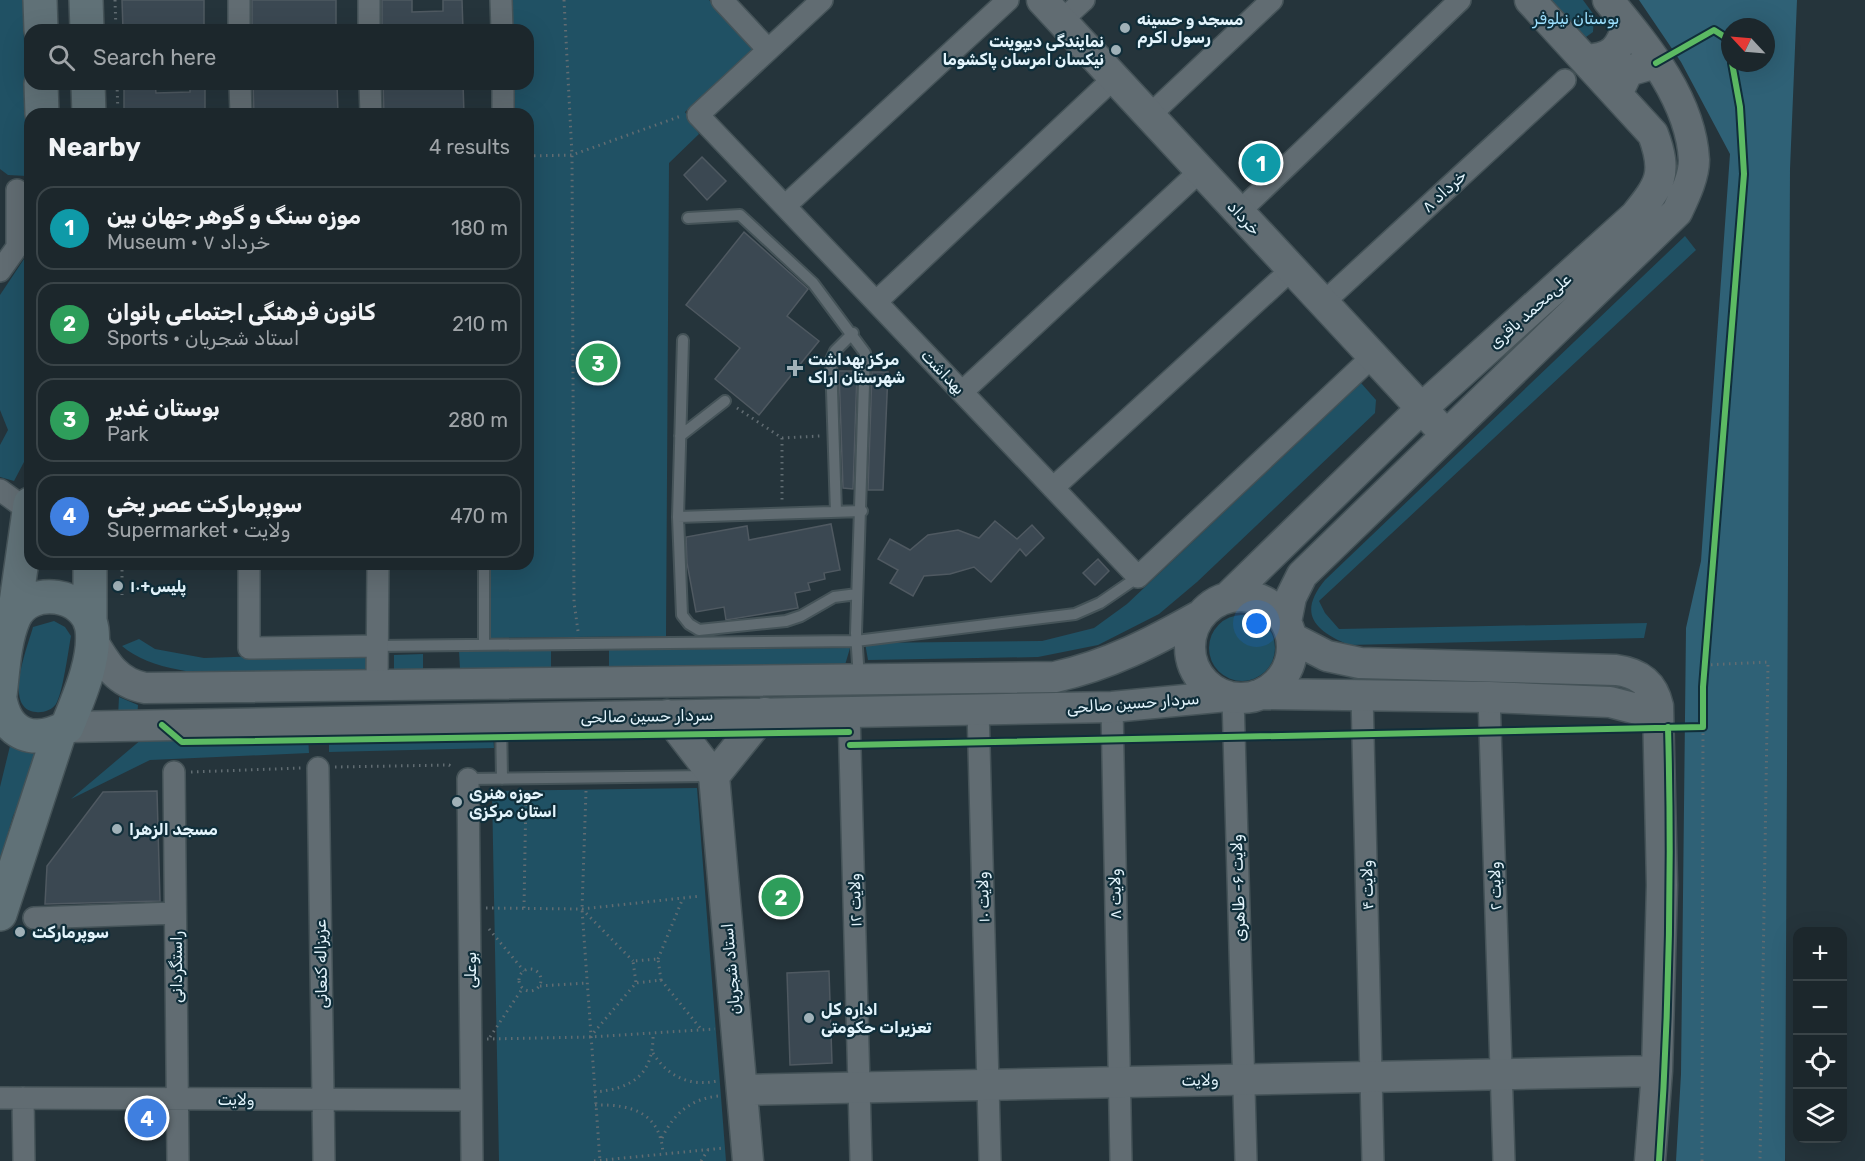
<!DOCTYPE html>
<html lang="en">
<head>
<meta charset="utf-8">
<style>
  :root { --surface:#1c272c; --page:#293338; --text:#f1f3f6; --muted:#a0a5a9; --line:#3a4448; --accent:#0b8043 }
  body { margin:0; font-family:Rubik,Vazirmatn,sans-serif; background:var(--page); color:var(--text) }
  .controls { position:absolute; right:18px; bottom:18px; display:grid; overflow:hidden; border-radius:12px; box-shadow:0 6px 24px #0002 }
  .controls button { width:54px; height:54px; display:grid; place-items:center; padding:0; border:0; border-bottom:2px solid var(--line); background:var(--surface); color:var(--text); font:30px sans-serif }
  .compass { position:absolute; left:1721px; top:18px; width:54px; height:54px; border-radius:50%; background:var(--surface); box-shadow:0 6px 24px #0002; rotate:296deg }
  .you { position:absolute; left:1257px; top:624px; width:21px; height:21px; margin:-15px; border:4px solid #fff; border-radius:50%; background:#1a73e8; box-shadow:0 0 0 9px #1a73e833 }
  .badge { display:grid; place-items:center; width:39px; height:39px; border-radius:50%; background:var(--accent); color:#fff; font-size:20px; font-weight:700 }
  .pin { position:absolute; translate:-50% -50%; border:3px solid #fff; box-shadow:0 2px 6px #0006 }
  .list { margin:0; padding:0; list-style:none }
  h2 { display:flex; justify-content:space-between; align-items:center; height:78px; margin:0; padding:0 24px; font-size:26px }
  h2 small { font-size:20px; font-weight:400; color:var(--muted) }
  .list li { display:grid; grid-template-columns:39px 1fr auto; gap:18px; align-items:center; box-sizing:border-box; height:84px; margin:0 12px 12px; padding:0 12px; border:2px solid var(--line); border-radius:18px }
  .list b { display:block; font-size:22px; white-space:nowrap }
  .list p { margin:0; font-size:20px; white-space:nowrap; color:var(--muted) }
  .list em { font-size:20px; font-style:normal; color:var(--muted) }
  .icon { flex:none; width:33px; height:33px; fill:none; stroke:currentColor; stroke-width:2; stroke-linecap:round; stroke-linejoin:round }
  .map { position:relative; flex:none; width:1865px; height:1161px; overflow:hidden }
  .search { position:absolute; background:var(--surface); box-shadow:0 6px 24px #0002; left:24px; top:24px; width:510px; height:66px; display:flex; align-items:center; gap:15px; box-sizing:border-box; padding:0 21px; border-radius:18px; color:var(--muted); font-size:22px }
  .panel { position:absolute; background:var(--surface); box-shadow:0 6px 24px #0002; left:24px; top:108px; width:510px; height:462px; border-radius:18px }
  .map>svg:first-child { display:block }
  .green { fill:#205164 }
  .forest { fill:#2f6176; fill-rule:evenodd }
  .building { fill:#3b4852; stroke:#4f5961; stroke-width:1.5 }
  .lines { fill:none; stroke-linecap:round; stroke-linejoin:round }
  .lane-casing { stroke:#455358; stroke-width:14 }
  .street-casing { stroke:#455358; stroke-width:24 }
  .secondary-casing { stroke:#455358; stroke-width:33 }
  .primary-casing { stroke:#455358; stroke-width:36 }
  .path { stroke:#616c72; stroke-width:3; stroke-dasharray:1.5 4.5; stroke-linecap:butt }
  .lane { stroke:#616c72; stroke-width:10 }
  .street { stroke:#616c72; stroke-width:21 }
  .secondary { stroke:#616c72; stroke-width:30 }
  .primary { stroke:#607177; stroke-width:33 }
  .cycleway-casing { stroke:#102e3a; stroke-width:10 }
  .cycleway { stroke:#5cba63; stroke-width:6 }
  .poi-dot { fill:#a0b1b8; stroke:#102e3a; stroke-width:2 }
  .labels { text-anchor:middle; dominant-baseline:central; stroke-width:4.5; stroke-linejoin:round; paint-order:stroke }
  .park-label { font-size:16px; fill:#9ce0fe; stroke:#102e3a }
  .poi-label { font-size:16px; font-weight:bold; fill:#e3f4fc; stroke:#102e3a; text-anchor:start }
  .street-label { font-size:16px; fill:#e3f4fc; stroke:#102e3a }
</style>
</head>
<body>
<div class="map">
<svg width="1865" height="1161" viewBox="0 0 1865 1161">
  <rect width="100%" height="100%" fill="#25343b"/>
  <!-- green -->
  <path class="green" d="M 0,0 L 23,0 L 27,176 L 8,175 L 0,169 Z
    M 508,0 L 709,0 L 754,48 L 685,112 L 699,134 L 669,163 L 666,636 L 489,638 L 489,564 L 528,564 L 528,114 L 510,114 L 510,84 L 528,84 L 528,30 L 509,30 Z
    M 1537,0 L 1583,0 L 1594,15 L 1593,32 L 1586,37 L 1578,38 Z
    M 1685,236 L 1696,250 L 1319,601 L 1325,613 L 1339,629 L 1647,623 L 1644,638 L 1349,645 C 1313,630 1298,613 1325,580 Z
    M 30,250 L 24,462 L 14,481 L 0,477 L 0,445 L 8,430 L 0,410 L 0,295 Z
    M 1361,383 L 1376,400 L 1375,413 L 1197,582 L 1159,614 L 1098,645 L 1038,657 L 868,660 L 865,643 L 1042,641 L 1094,628 L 1127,604 Z
    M1209 648a33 33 0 1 1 66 0a33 33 0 1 1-66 0Z
    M 54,621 L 65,627 L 71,636 C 68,652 63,692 56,704 C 52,710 43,713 36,712 C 2,709 28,646 33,627 Z
    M 139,639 L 155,649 L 204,658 L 371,652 L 371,673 C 307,674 171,689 122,646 Z
    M 850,648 L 845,665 L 609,668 L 609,650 Z
    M 551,649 L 551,667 L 460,669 L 459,651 Z
    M 423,654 L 423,670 L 394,671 L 394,655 Z
    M 119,697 L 138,705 L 137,718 L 118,717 Z
    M 493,733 L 494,748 L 329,752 L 329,737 Z
    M 308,736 L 309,753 L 150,760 L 71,799 L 142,739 Z
    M 10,746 L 41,756 L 13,816 L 0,860 L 0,787 Z
    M 697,788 L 726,1161 L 499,1161 L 492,791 Z"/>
  <!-- forest -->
  <path class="forest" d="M 1639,0 L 1797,0 L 1790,169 L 1785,1161 L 1676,1161 L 1681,1074 L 1686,628 L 1701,561 L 1730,154 L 1681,62 ZM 1730,27 L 1766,27 L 1766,63 L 1730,63 Z"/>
  <!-- building -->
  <path class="building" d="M 122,0 L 204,0 L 204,30 L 123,30 Z
    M 252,0 L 336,0 L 336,30 L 252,30 Z
    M 382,0 L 412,0 L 412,12 L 443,11 L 443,0 L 462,0 L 463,30 L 382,30 Z
    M 124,84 L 155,84 L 156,93 L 190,92 L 190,84 L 205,84 L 205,114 L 124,114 Z
    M 253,84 L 337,84 L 338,114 L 254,114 Z
    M 383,84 L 463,84 L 464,114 L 442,114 L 442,110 L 384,114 Z
    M 702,157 L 726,181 L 707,200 L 684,175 Z
    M 744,232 L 808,289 L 787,316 L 819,341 L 759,415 L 715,379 L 740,348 L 686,305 Z
    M 839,371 L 857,371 L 853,489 L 843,488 Z
    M 872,372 L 888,372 L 883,490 L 868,490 Z
    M 995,521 L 1017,539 L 1032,525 L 1044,538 L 1026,556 L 1020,549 L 991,582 L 974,567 L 950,574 L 924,576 L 913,596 L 890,583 L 898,570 L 878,559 L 890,539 L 910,550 L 928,535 L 958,530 L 979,538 Z
    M 831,524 L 840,570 L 824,573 L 825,579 L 808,583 L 810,590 L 795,593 L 798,608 L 726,620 L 724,607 L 696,612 L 687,563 L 686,537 L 747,526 L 749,540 Z
    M 1098,559 L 1109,571 L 1095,585 L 1083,573 Z
    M 157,791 L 160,901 L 45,904 L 47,866 L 103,792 Z
    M 829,971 L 832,1063 L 790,1065 L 787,973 Z"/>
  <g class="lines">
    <defs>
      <path id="lane" d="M 688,218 L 740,215 L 813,283 L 865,353 L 856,633 L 859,679
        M 683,340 L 678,517 L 682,615 L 689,624 L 699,630 L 786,621 L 801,616 L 834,597 L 857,594
        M 680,436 L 725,401
        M 836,512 L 831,360 L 835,351 L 853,333
        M 678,517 L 862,511
        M 484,644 L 484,564
        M 377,646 L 856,641 L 1075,614 L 1100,603 L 1138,577
        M 501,719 L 502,779
        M 468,779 L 708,776"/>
      <path id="street" d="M 239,0 L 239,30
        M 369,0 L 369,30
        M 501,0 L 502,30
        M 722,0 L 761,42
        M 822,0 L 698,115 L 1138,577 L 1373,356
        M 1061,21 L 1084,0
        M 240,84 L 241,114
        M 370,84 L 371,114
        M 503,84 L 503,114
        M 1149,116 L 1272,0
        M 785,206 L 1008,0
        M 1239,212 L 1460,0
        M 0,271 L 17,247 L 17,190
        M 876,302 L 1114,78
        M 1323,303 L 1565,80
        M 962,392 L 1200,171
        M 1053,488 L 1292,269
        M 0,490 L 29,511
        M 249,564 L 249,648 L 377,646
        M 377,685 L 378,564
        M 1362,694 L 1373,1161
        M 1489,697 L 1504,1161
        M 1233,698 L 1246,1161
        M 1112,707 L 1121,1161
        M 978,709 L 990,1161
        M 849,712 L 861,1161
        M 318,768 L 324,1161
        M 174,772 L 178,1161
        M 468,779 L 472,1161
        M 34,918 L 175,913
        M 0,1098 L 471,1100
        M 23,1098 L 24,1161"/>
      <path id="secondary" d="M 1042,0 L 1436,424
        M 1586,60 C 1613,58 1619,50 1628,25
        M 1617,94 L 1628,71 L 1656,63
        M1190 647a51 51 0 1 1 102 0a51 51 0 1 1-102 0Z
        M 1228,597 L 1421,409 L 1635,216 C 1660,185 1668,174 1653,134 L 1530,0
        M 1286,622 L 1291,597 L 1302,575 L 1677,212 C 1684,197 1694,177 1694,160 C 1691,99 1645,45 1608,0
        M 1292,638 L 1327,656 L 1360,663 L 1616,670 C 1639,673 1653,683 1658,706 L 1662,885 L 1657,1071 L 1650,1161
        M 92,640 C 106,664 117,683 145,688 L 1055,677 C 1109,665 1153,642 1201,615
        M 1261,694 L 1489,697 L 1610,702 L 1641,710 L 1657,722
        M 667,715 L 714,776
        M 67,727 L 1112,707 L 1227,696
        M 714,776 L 748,1161
        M 714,776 L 765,713
        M 742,1090 L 1657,1071"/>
      <path id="primary" d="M 40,0 L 41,30
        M 86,0 L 87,30
        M 41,84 L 42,114
        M 88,84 L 89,114
        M 14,617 L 30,504
        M 90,622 L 90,564
        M 0,695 C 3,671 4,641 14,618 C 29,584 87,593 92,629 C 96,660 78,699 67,727 C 34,745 7,736 0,699
        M 0,914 L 60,731"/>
    </defs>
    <!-- lane casing -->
    <use href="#lane" class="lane-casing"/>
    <!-- street casing -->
    <use href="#street" class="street-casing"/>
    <!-- secondary casing -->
    <use href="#secondary" class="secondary-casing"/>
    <!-- primary casing -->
    <use href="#primary" class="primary-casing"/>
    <!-- path -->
    <path class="path" d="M 115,0 L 116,30
      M 564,0 L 572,155 L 574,602 L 578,631
      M 117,84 L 118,114
      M 528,156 L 572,155 L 681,116
      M 737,408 L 782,438 L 820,436
      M 782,438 L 782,502
      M 122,564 L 122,595
      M 1705,665 L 1768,662 L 1760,1161
      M 335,767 L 449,765 L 453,768
      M 191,772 L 301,768
      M 586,791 L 582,909 L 600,1161
      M 486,908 L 582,909 L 701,896
      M 524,908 L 526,790
      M 582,909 L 633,961
      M 489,929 L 524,971
      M 658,959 L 683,898
      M519 980a11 11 0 1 1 22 0a11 11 0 1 1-22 0Z
      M 661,980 L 701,1029
      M 540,986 L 586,983
      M 490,1037 L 522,989
      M 590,1037 L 636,983 L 661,980 L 658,959 L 633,961 L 636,983
      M 487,1039 L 590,1037 L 715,1029
      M 653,1053 C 667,1076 690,1087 717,1081
      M 594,1092 C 633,1089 654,1074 653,1033
      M 595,1105 C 632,1104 661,1113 663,1154
      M 662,1138 C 674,1113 691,1099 718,1096
      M 594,1161 L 724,1148
      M 701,1161 L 708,1150
      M 1702,1161 L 1703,727"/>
    <!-- lane -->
    <use href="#lane" class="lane"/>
    <!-- street -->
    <use href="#street" class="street"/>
    <!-- secondary -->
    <use href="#secondary" class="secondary"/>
    <!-- primary -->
    <use href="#primary" class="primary"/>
    <defs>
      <path id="cycleway" d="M 1656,63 L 1714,30 L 1728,39 L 1730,50
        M 162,725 L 182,742 L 849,732
        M 850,745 L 1703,727 L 1703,687 L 1744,174 L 1740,107 L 1732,63
        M 1659,1161 C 1669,1017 1672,872 1668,727"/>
    </defs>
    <!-- cycleway casing -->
    <use href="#cycleway" class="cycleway-casing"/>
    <!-- cycleway -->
    <use href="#cycleway" class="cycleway"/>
  </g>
  <!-- markers -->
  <g class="poi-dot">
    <circle cx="1125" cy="28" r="6"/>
    <circle cx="1116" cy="50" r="6"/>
    <path d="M792 359h6v6h6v6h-6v6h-6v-6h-6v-6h6z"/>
    <circle cx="118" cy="586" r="6"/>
    <circle cx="457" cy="802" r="6"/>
    <circle cx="117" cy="829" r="6"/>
    <circle cx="20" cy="932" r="6"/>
    <circle cx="809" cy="1018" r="6"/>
  </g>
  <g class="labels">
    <!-- park labels -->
    <g class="park-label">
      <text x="1576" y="18">بوستان نیلوفر</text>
    </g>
    <!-- poi labels -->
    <g class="poi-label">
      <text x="1137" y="19">مسجد و حسینه<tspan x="1137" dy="18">رسول اکرم</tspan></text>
      <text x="1104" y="41" text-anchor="end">نمایندگی دیپوینت<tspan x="1104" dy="18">نیکسان امرسان پاکشوما</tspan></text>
      <text x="808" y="359">مرکز بهداشت<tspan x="808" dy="18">شهرستان اراک</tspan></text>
      <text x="130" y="586">پلیس+۱۰</text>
      <text x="469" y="793">حوزه هنری<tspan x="469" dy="18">استان مرکزی</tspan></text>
      <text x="129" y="829">مسجد الزهرا</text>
      <text x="32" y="932">سوپرمارکت</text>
      <text x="821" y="1009">اداره کل<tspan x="821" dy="18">تعزیرات حکومتی</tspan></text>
    </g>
    <!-- street labels -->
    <g class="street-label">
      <text transform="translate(1444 191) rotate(-43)">خرداد ۸</text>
      <text transform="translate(1244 218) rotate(47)">خرداد</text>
      <text transform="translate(1530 311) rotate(-42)">علی‌محمد باقری</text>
      <text transform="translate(943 372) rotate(46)">بهداشت</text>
      <text transform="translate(1133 703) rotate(-4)">سردار حسین صالحی</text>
      <text transform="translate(647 716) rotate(-1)">سردار حسین صالحی</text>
      <text transform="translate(1367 885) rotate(-92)">ولایت ۴</text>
      <text transform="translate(1495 886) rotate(-92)">ولایت ۲</text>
      <text transform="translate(1238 888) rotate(-92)">ولایت ۶- طاهری</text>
      <text transform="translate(1115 894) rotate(-91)">ولایت ۸</text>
      <text transform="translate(983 897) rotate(-92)">ولایت ۱۰</text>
      <text transform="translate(855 900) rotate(-92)">ولایت ۱۲</text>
      <text transform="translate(321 964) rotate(-91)">عزیزاله کنعانی</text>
      <text transform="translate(176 967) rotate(-90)">راستگردانی</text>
      <text transform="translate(731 969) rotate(-95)">استاد شجریان</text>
      <text transform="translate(470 970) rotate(-90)">بوعلی</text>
      <text transform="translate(1200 1080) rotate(-1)">ولایت</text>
      <text x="236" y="1099">ولایت</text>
    </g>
  </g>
</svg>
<div class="controls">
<button>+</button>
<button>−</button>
<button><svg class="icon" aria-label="locate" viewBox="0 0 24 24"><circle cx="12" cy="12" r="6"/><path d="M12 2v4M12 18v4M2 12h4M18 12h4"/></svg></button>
<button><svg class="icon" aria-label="layers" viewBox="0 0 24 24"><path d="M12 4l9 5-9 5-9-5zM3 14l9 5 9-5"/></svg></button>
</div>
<svg class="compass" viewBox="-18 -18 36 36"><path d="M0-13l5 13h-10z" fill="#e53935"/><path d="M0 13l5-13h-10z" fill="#a0a5a9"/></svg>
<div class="you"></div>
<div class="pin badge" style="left:1261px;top:163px;background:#0f9aa8">1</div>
<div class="pin badge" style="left:781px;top:897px;background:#2e9e5b">2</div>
<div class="pin badge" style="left:598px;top:363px;background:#2e9e5b">3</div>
<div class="pin badge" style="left:147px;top:1118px;background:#3f7fe0">4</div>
<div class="search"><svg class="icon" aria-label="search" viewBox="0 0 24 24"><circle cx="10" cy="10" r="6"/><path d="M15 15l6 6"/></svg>Search here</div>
<section class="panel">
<h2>Nearby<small>4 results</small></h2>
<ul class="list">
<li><span class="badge" style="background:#0f9aa8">1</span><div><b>موزه سنگ و گوهر جهان بین</b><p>Museum · خرداد ۷</p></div><em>180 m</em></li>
<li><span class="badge" style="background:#2e9e5b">2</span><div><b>کانون فرهنگی اجتماعی بانوان</b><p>Sports · استاد شجریان</p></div><em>210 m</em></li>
<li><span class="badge" style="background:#2e9e5b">3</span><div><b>بوستان غدیر</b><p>Park</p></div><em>280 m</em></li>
<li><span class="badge" style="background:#3f7fe0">4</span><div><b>سوپرمارکت عصر یخی</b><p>Supermarket · ولایت</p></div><em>470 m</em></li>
</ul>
</section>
</div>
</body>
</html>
